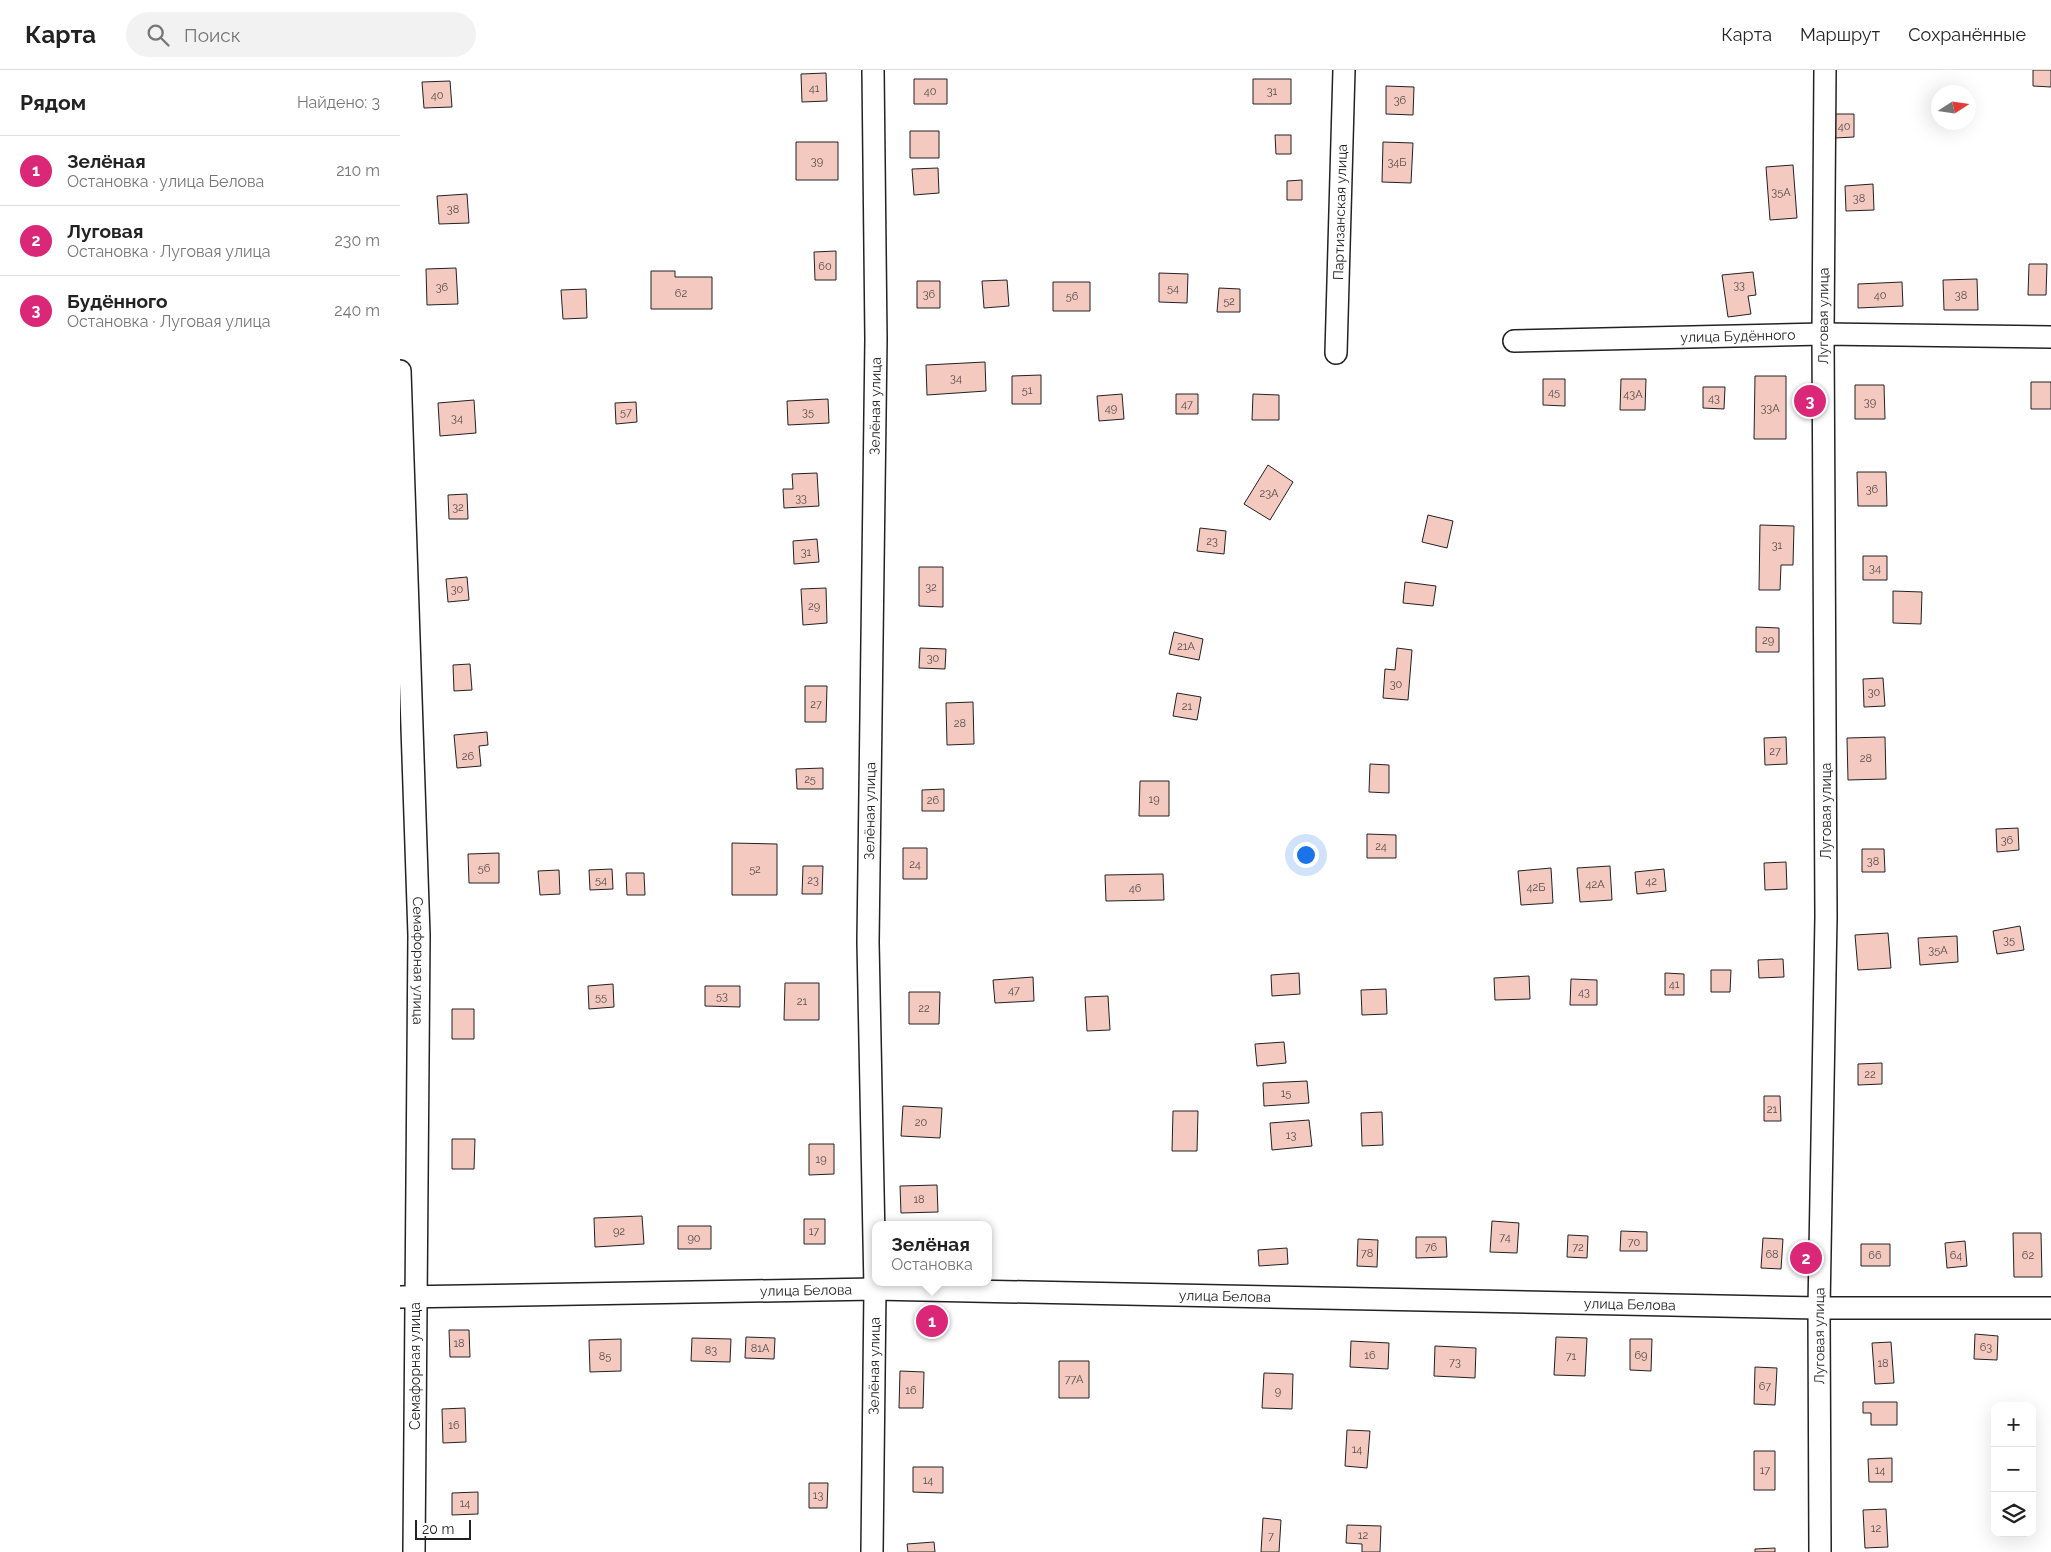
<!DOCTYPE html>
<html lang="ru">
<head>
<meta charset="utf-8">
<style>
  :root { --surface:#fff; --page:#f2f2f2; --text:#222; --muted:#767676; --line:#e0e0e0; --accent:#db2777 }
  body { margin:0; font-family:Raleway,sans-serif; background:var(--page); color:var(--text) }
  .controls { position:absolute; right:15px; bottom:15px; display:grid; overflow:hidden; border-radius:10px; box-shadow:0 5px 20px #0002 }
  .controls button { width:45px; height:45px; display:grid; place-items:center; padding:0; border:0; border-bottom:1px solid var(--line); background:var(--surface); color:var(--text); font:25px sans-serif }
  .compass { position:absolute; left:1531px; top:15px; width:45px; height:45px; border-radius:50%; background:var(--surface); box-shadow:0 5px 20px #0002; rotate:78deg }
  .scale { position:absolute; left:15px; bottom:12px; width:56px; box-sizing:border-box; padding-left:5px; border:2px solid #222; border-top:0; font-size:14px; line-height:18px; white-space:nowrap; color:#222; -webkit-text-stroke:4px #fff; paint-order:stroke }
  .you { position:absolute; left:905px; top:784px; width:18px; height:18px; margin:-12px; border:4px solid #fff; border-radius:50%; background:#1a73e8; box-shadow:0 0 0 8px #1a73e833 }
  .badge { display:grid; place-items:center; width:32px; height:32px; border-radius:50%; background:var(--accent); color:#fff; font-size:16px; font-weight:700 }
  .pin { position:absolute; translate:-50% -50%; border:2px solid #fff; box-shadow:0 1px 5px #0006 }
  .popup { position:absolute; left:472px; top:1151px; width:120px; height:65px; box-sizing:border-box; display:grid; place-content:center; border-radius:10px; background:var(--surface); filter:drop-shadow(0 1px 4px #0005); font-size:16px; white-space:nowrap; color:var(--muted) }
  .popup b { font-size:19px; color:var(--text) }
  .popup::after { content:''; position:absolute; left:50%; top:100%; margin-left:-10px; border:10px solid transparent; border-top-color:var(--surface) }
  .list { margin:0; padding:0; list-style:none }
  h2 { display:flex; justify-content:space-between; align-items:center; height:65px; margin:0; padding:0 20px; font-size:21px }
  h2 small { font-size:16px; font-weight:400; color:var(--muted) }
  .list li { display:grid; grid-template-columns:32px 1fr auto; gap:15px; align-items:center; box-sizing:border-box; height:70px; padding:0 20px; border-top:1px solid var(--line) }
  .list b { display:block; font-size:19px; white-space:nowrap }
  .list p { margin:0; font-size:16px; white-space:nowrap; color:var(--muted) }
  .list em { font-size:16px; font-style:normal; color:var(--muted) }
  .icon { flex:none; width:28px; height:28px; fill:none; stroke:currentColor; stroke-width:2; stroke-linecap:round; stroke-linejoin:round }
  .map { position:relative; flex:none; width:1651px; height:1482px; overflow:hidden }
  header { display:flex; align-items:center; gap:30px; box-sizing:border-box; height:70px; padding:0 25px; background:var(--surface); border-bottom:1px solid var(--line) }
  header strong { font-size:24px }
  nav { display:flex; gap:28px; margin-inline-start:auto; font-size:18px }
  .search { width:350px; height:45px; background:var(--page); display:flex; align-items:center; gap:12px; box-sizing:border-box; padding:0 18px; border-radius:28px; color:var(--muted); font-size:19px }
  main { display:flex }
  aside { flex:1; background:var(--surface) }
  .map>svg:first-child { display:block }
  .building { fill:#f3c9c0; stroke:#222 }
  .lines { fill:none; stroke-linecap:round; stroke-linejoin:round }
  .minor-casing { stroke:#222; stroke-width:24 }
  .minor { stroke:#fff; stroke-width:21 }
  .labels { text-anchor:middle; dominant-baseline:central; stroke-width:4; stroke-linejoin:round; paint-order:stroke }
  .number-label { font-size:11px; fill:#564c4a }
  .street-label { font-size:14px; fill:#222; stroke:#fff }
</style>
</head>
<body>
<header>
<strong>Карта</strong>
<div class="search"><svg class="icon" aria-label="search" viewBox="0 0 24 24"><circle cx="10" cy="10" r="6"/><path d="M15 15l6 6"/></svg>Поиск</div>
<nav><a>Карта</a><a>Маршрут</a><a>Сохранённые</a></nav>
</header>
<main>
<aside>
<h2>Рядом<small>Найдено: 3</small></h2>
<ul class="list">
<li><span class="badge">1</span><div><b>Зелёная</b><p>Остановка · улица Белова</p></div><em>210 m</em></li>
<li><span class="badge">2</span><div><b>Луговая</b><p>Остановка · Луговая улица</p></div><em>230 m</em></li>
<li><span class="badge">3</span><div><b>Будённого</b><p>Остановка · Луговая улица</p></div><em>240 m</em></li>
</ul>
</aside>
<div class="map">
<svg width="1651" height="1482" viewBox="0 0 1651 1482">
  <rect width="100%" height="100%" fill="#fff"/>
  <!-- building -->
  <path class="building" d="M 1633,0 L 1651,0 L 1651,17 L 1633,16 Z
    M 426,3 L 427,31 L 402,32 L 401,4 Z
    M 514,9 L 547,9 L 547,34 L 514,34 Z
    M 853,9 L 891,9 L 891,34 L 853,34 Z
    M 50,11 L 52,37 L 24,38 L 22,12 Z
    M 986,16 L 1014,17 L 1013,45 L 986,44 Z
    M 1435,44 L 1454,44 L 1454,67 L 1435,68 Z
    M 510,61 L 539,61 L 539,88 L 510,88 Z
    M 875,65 L 891,65 L 891,84 L 876,84 Z
    M 396,72 L 438,72 L 438,110 L 396,110 Z
    M 983,72 L 1013,73 L 1011,113 L 982,112 Z
    M 1393,95 L 1397,148 L 1370,150 L 1366,97 Z
    M 538,98 L 539,123 L 514,125 L 512,99 Z
    M 902,110 L 902,130 L 887,130 L 887,111 Z
    M 1473,114 L 1474,140 L 1446,141 L 1445,116 Z
    M 67,124 L 69,153 L 39,154 L 37,126 Z
    M 436,181 L 436,210 L 415,210 L 414,182 Z
    M 1629,194 L 1647,194 L 1646,225 L 1628,225 Z
    M 56,198 L 58,234 L 27,235 L 26,199 Z
    M 251,201 L 275,201 L 275,207 L 312,207 L 312,239 L 251,239 Z
    M 1353,202 L 1356,225 L 1348,226 L 1351,244 L 1328,247 L 1322,205 Z
    M 759,203 L 788,204 L 787,233 L 759,232 Z
    M 1577,209 L 1578,240 L 1544,240 L 1543,210 Z
    M 607,210 L 609,236 L 584,238 L 582,211 Z
    M 517,211 L 540,211 L 540,238 L 517,238 Z
    M 653,212 L 690,212 L 690,241 L 653,241 Z
    M 1502,212 L 1503,236 L 1458,238 L 1458,214 Z
    M 819,218 L 840,219 L 840,242 L 817,242 Z
    M 186,219 L 187,248 L 163,249 L 161,220 Z
    M 585,292 L 586,321 L 527,325 L 526,295 Z
    M 641,305 L 641,334 L 612,334 L 612,306 Z
    M 1355,306 L 1386,306 L 1386,369 L 1354,369 Z
    M 1143,309 L 1165,309 L 1165,336 L 1143,335 Z
    M 1221,309 L 1246,309 L 1245,340 L 1220,340 Z
    M 1631,312 L 1651,312 L 1651,339 L 1631,339 Z
    M 1455,315 L 1484,315 L 1485,349 L 1455,349 Z
    M 1303,317 L 1325,317 L 1324,339 L 1303,338 Z
    M 722,324 L 724,349 L 699,351 L 697,326 Z
    M 776,324 L 798,324 L 798,344 L 776,344 Z
    M 853,324 L 879,325 L 879,350 L 852,350 Z
    M 428,329 L 429,353 L 388,355 L 387,331 Z
    M 74,330 L 76,363 L 40,366 L 38,333 Z
    M 236,332 L 237,352 L 216,354 L 215,333 Z
    M 868,395 L 893,412 L 870,450 L 844,434 Z
    M 1457,402 L 1486,402 L 1487,436 L 1458,436 Z
    M 417,403 L 419,436 L 384,438 L 383,419 L 393,419 L 392,404 Z
    M 67,424 L 68,449 L 49,449 L 48,425 Z
    M 1028,445 L 1053,451 L 1047,478 L 1022,472 Z
    M 1360,455 L 1394,456 L 1393,495 L 1381,495 L 1380,520 L 1359,520 Z
    M 800,458 L 826,461 L 824,484 L 797,481 Z
    M 417,469 L 419,492 L 394,494 L 393,471 Z
    M 1463,486 L 1487,486 L 1487,510 L 1463,510 Z
    M 519,497 L 543,497 L 543,537 L 519,536 Z
    M 67,507 L 69,530 L 48,532 L 46,509 Z
    M 1005,512 L 1036,516 L 1033,536 L 1003,533 Z
    M 426,518 L 427,553 L 403,555 L 401,519 Z
    M 1493,521 L 1522,522 L 1521,554 L 1493,553 Z
    M 1356,557 L 1379,558 L 1379,582 L 1356,582 Z
    M 774,562 L 803,569 L 799,590 L 769,584 Z
    M 520,578 L 546,579 L 545,599 L 519,598 Z
    M 997,578 L 1012,580 L 1008,630 L 983,628 L 985,599 L 995,600 Z
    M 70,594 L 72,620 L 54,621 L 53,595 Z
    M 1483,608 L 1485,636 L 1464,637 L 1463,609 Z
    M 405,616 L 427,616 L 426,652 L 405,652 Z
    M 777,623 L 801,627 L 797,650 L 773,646 Z
    M 573,632 L 574,674 L 547,675 L 546,633 Z
    M 87,662 L 88,675 L 79,676 L 81,696 L 57,698 L 54,665 Z
    M 1386,667 L 1387,694 L 1365,695 L 1364,668 Z
    M 1485,667 L 1486,709 L 1448,710 L 1447,668 Z
    M 970,694 L 989,695 L 989,723 L 969,722 Z
    M 423,698 L 423,719 L 397,719 L 396,699 Z
    M 740,711 L 769,711 L 769,746 L 739,746 Z
    M 544,719 L 544,741 L 522,741 L 522,720 Z
    M 1618,758 L 1619,780 L 1597,782 L 1596,759 Z
    M 967,764 L 996,765 L 996,788 L 967,788 Z
    M 332,773 L 377,774 L 377,825 L 332,825 Z
    M 503,778 L 527,778 L 527,809 L 503,809 Z
    M 1462,779 L 1484,779 L 1485,802 L 1462,802 Z
    M 99,783 L 99,813 L 69,813 L 68,784 Z
    M 1386,792 L 1387,819 L 1365,820 L 1364,793 Z
    M 403,796 L 423,796 L 422,824 L 402,824 Z
    M 1210,796 L 1212,830 L 1180,832 L 1177,798 Z
    M 1151,798 L 1153,833 L 1121,835 L 1118,801 Z
    M 212,799 L 213,819 L 190,820 L 189,800 Z
    M 1264,799 L 1266,821 L 1237,824 L 1235,802 Z
    M 159,800 L 160,824 L 140,825 L 138,801 Z
    M 226,803 L 244,803 L 245,825 L 227,825 Z
    M 763,804 L 764,830 L 706,831 L 705,805 Z
    M 1620,856 L 1624,880 L 1597,884 L 1593,861 Z
    M 1488,863 L 1491,898 L 1458,900 L 1455,865 Z
    M 1557,866 L 1558,892 L 1520,895 L 1518,868 Z
    M 1383,889 L 1384,907 L 1359,908 L 1358,890 Z
    M 1311,900 L 1331,900 L 1330,922 L 1311,922 Z
    M 899,903 L 900,924 L 872,926 L 871,905 Z
    M 1265,903 L 1284,904 L 1284,925 L 1265,925 Z
    M 1129,906 L 1130,929 L 1095,930 L 1094,908 Z
    M 633,907 L 634,931 L 595,933 L 593,910 Z
    M 1171,909 L 1197,910 L 1197,935 L 1170,935 Z
    M 385,913 L 419,913 L 419,950 L 384,950 Z
    M 213,914 L 214,937 L 189,939 L 188,916 Z
    M 305,916 L 340,916 L 340,937 L 305,936 Z
    M 986,919 L 987,944 L 962,945 L 961,920 Z
    M 509,922 L 540,922 L 539,954 L 509,954 Z
    M 708,926 L 710,960 L 687,961 L 685,927 Z
    M 52,939 L 74,939 L 74,969 L 52,969 Z
    M 884,972 L 886,993 L 857,996 L 855,974 Z
    M 1482,993 L 1482,1014 L 1458,1015 L 1458,994 Z
    M 907,1011 L 909,1033 L 864,1036 L 863,1013 Z
    M 1364,1026 L 1380,1026 L 1381,1051 L 1364,1051 Z
    M 503,1036 L 542,1038 L 540,1068 L 501,1066 Z
    M 773,1041 L 798,1041 L 797,1081 L 772,1081 Z
    M 982,1042 L 983,1075 L 962,1076 L 961,1043 Z
    M 909,1050 L 912,1076 L 872,1080 L 870,1053 Z
    M 52,1069 L 75,1069 L 74,1099 L 52,1099 Z
    M 409,1074 L 434,1074 L 434,1104 L 409,1105 Z
    M 537,1115 L 538,1142 L 501,1143 L 500,1116 Z
    M 242,1146 L 244,1174 L 195,1177 L 194,1148 Z
    M 404,1149 L 425,1149 L 425,1174 L 404,1174 Z
    M 1092,1151 L 1119,1153 L 1117,1183 L 1090,1182 Z
    M 278,1156 L 311,1156 L 311,1179 L 278,1179 Z
    M 1221,1161 L 1247,1162 L 1247,1181 L 1220,1181 Z
    M 1613,1163 L 1641,1163 L 1642,1207 L 1614,1207 Z
    M 1168,1165 L 1188,1166 L 1187,1188 L 1167,1187 Z
    M 1016,1167 L 1046,1167 L 1047,1187 L 1016,1188 Z
    M 1363,1168 L 1383,1169 L 1381,1199 L 1361,1198 Z
    M 958,1169 L 978,1170 L 977,1197 L 957,1196 Z
    M 1565,1171 L 1567,1196 L 1547,1198 L 1545,1173 Z
    M 1461,1174 L 1490,1174 L 1490,1196 L 1461,1196 Z
    M 887,1178 L 888,1194 L 859,1196 L 858,1180 Z
    M 49,1260 L 69,1260 L 70,1287 L 50,1287 Z
    M 1575,1264 L 1598,1266 L 1597,1290 L 1574,1289 Z
    M 346,1267 L 375,1268 L 374,1289 L 345,1288 Z
    M 1156,1267 L 1187,1268 L 1185,1306 L 1154,1305 Z
    M 292,1268 L 331,1269 L 330,1292 L 291,1291 Z
    M 221,1269 L 221,1301 L 190,1302 L 189,1270 Z
    M 1230,1269 L 1252,1269 L 1251,1301 L 1230,1300 Z
    M 951,1271 L 989,1273 L 988,1299 L 950,1297 Z
    M 1491,1272 L 1494,1313 L 1475,1314 L 1472,1273 Z
    M 1035,1276 L 1076,1278 L 1075,1308 L 1034,1306 Z
    M 659,1291 L 689,1291 L 689,1328 L 659,1328 Z
    M 1355,1297 L 1377,1298 L 1375,1335 L 1354,1334 Z
    M 500,1301 L 524,1302 L 523,1338 L 499,1338 Z
    M 864,1303 L 893,1304 L 892,1339 L 862,1338 Z
    M 1463,1332 L 1497,1332 L 1497,1355 L 1471,1355 L 1471,1343 L 1463,1343 Z
    M 65,1338 L 66,1372 L 43,1373 L 42,1339 Z
    M 947,1360 L 970,1361 L 967,1398 L 945,1396 Z
    M 1354,1381 L 1375,1381 L 1375,1420 L 1354,1420 Z
    M 1492,1388 L 1492,1412 L 1469,1412 L 1468,1389 Z
    M 513,1397 L 543,1397 L 543,1423 L 513,1422 Z
    M 409,1413 L 428,1413 L 427,1438 L 409,1438 Z
    M 78,1422 L 78,1444 L 52,1445 L 52,1423 Z
    M 1486,1439 L 1488,1477 L 1465,1478 L 1463,1440 Z
    M 863,1448 L 881,1450 L 879,1482 L 861,1482 Z
    M 947,1455 L 981,1456 L 980,1482 L 962,1482 L 962,1474 L 946,1473 Z
    M 534,1472 L 535,1482 L 508,1482 L 507,1474 Z
    M 1375,1478 L 1375,1482 L 1355,1482 L 1355,1479 Z"/>
  <g class="lines">
    <defs>
      <g id="minor">
        <path id="s1" d="M 1114,271 L 1423,264 L 1651,267"/>
        <path id="s2" d="M 936,283 L 944,0"/>
        <path id="s3" d="M 0,301 L 19,865 L 14,1482"/>
        <path id="s4" d="M 0,1227 L 475,1219 L 1419,1238 L 1651,1238"/>
        <path id="s5" d="M 472,1482 L 475,1219 L 468,872 L 476,269 L 473,0"/>
        <path id="s6" d="M 1420,1482 L 1419,1238 L 1426,847 L 1423,264 L 1425,0"/>
      </g>
    </defs>
    <!-- minor casing -->
    <use href="#minor" class="minor-casing"/>
    <!-- minor -->
    <use href="#minor" class="minor"/>
  </g>
  <g class="labels">
    <!-- number labels -->
    <g class="number-label">
      <text x="414" y="18">41</text>
      <text x="530" y="21">40</text>
      <text x="872" y="21">31</text>
      <text x="37" y="25">40</text>
      <text x="1000" y="30">36</text>
      <text x="1444" y="56">40</text>
      <text x="417" y="91">39</text>
      <text x="997" y="92">34Б</text>
      <text x="1381" y="122">35А</text>
      <text x="1459" y="128">38</text>
      <text x="53" y="139">38</text>
      <text x="425" y="196">60</text>
      <text x="1339" y="215">33</text>
      <text x="42" y="217">36</text>
      <text x="773" y="218">54</text>
      <text x="281" y="223">62</text>
      <text x="529" y="224">36</text>
      <text x="1480" y="225">40</text>
      <text x="1561" y="225">38</text>
      <text x="672" y="226">56</text>
      <text x="829" y="231">52</text>
      <text x="556" y="308">34</text>
      <text x="627" y="320">51</text>
      <text x="1154" y="322">45</text>
      <text x="1233" y="324">43А</text>
      <text x="1314" y="328">43</text>
      <text x="1470" y="332">39</text>
      <text x="787" y="334">47</text>
      <text x="711" y="338">49</text>
      <text x="1370" y="338">33А</text>
      <text x="226" y="342">57</text>
      <text x="408" y="342">35</text>
      <text x="57" y="348">34</text>
      <text x="1472" y="419">36</text>
      <text x="869" y="423">23А</text>
      <text x="401" y="428">33</text>
      <text x="58" y="437">32</text>
      <text x="812" y="471">23</text>
      <text x="1377" y="475">31</text>
      <text x="406" y="482">31</text>
      <text x="1475" y="498">34</text>
      <text x="531" y="517">32</text>
      <text x="57" y="519">30</text>
      <text x="414" y="536">29</text>
      <text x="1368" y="570">29</text>
      <text x="786" y="576">21А</text>
      <text x="533" y="588">30</text>
      <text x="996" y="614">30</text>
      <text x="1474" y="622">30</text>
      <text x="416" y="634">27</text>
      <text x="787" y="636">21</text>
      <text x="560" y="653">28</text>
      <text x="1375" y="681">27</text>
      <text x="68" y="686">26</text>
      <text x="1466" y="688">28</text>
      <text x="410" y="709">25</text>
      <text x="754" y="729">19</text>
      <text x="533" y="730">26</text>
      <text x="1607" y="770">36</text>
      <text x="981" y="776">24</text>
      <text x="1473" y="791">38</text>
      <text x="515" y="794">24</text>
      <text x="84" y="798">56</text>
      <text x="355" y="799">52</text>
      <text x="201" y="810">54</text>
      <text x="413" y="810">23</text>
      <text x="1251" y="811">42</text>
      <text x="1195" y="814">42А</text>
      <text x="1136" y="817">42Б</text>
      <text x="735" y="818">46</text>
      <text x="1609" y="870">35</text>
      <text x="1538" y="880">35А</text>
      <text x="1274" y="914">41</text>
      <text x="614" y="920">47</text>
      <text x="1184" y="922">43</text>
      <text x="322" y="926">53</text>
      <text x="201" y="927">55</text>
      <text x="402" y="931">21</text>
      <text x="524" y="938">22</text>
      <text x="1470" y="1004">22</text>
      <text x="886" y="1023">15</text>
      <text x="1372" y="1039">21</text>
      <text x="521" y="1052">20</text>
      <text x="891" y="1065">13</text>
      <text x="421" y="1089">19</text>
      <text x="519" y="1129">18</text>
      <text x="219" y="1161">92</text>
      <text x="414" y="1161">17</text>
      <text x="1105" y="1167">74</text>
      <text x="294" y="1168">90</text>
      <text x="1234" y="1172">70</text>
      <text x="1031" y="1177">76</text>
      <text x="1178" y="1177">72</text>
      <text x="967" y="1183">78</text>
      <text x="1372" y="1184">68</text>
      <text x="1475" y="1185">66</text>
      <text x="1556" y="1185">64</text>
      <text x="1628" y="1185">62</text>
      <text x="59" y="1273">18</text>
      <text x="1586" y="1277">63</text>
      <text x="360" y="1278">81А</text>
      <text x="311" y="1280">83</text>
      <text x="970" y="1285">16</text>
      <text x="1241" y="1285">69</text>
      <text x="205" y="1286">85</text>
      <text x="1171" y="1286">71</text>
      <text x="1055" y="1292">73</text>
      <text x="1483" y="1293">18</text>
      <text x="674" y="1309">77А</text>
      <text x="1365" y="1316">67</text>
      <text x="511" y="1320">16</text>
      <text x="878" y="1321">9</text>
      <text x="54" y="1355">16</text>
      <text x="957" y="1379">14</text>
      <text x="1365" y="1400">17</text>
      <text x="1480" y="1400">14</text>
      <text x="528" y="1410">14</text>
      <text x="418" y="1425">13</text>
      <text x="65" y="1433">14</text>
      <text x="1476" y="1458">12</text>
      <text x="963" y="1465">12</text>
      <text x="871" y="1466">7</text>
    </g>
    <!-- street labels -->
    <g class="street-label">
      <text stroke="none"><textPath href="#s2" startOffset="141">Партизанская улица</textPath></text>
      <text stroke="none"><textPath href="#s6" startOffset="1236">Луговая улица</textPath></text>
      <text stroke="none"><textPath href="#s1" startOffset="224">улица Будённого</textPath></text>
      <text stroke="none"><textPath href="#s5" startOffset="1146">Зелёная улица</textPath></text>
      <text stroke="none"><textPath href="#s5" startOffset="741">Зелёная улица</textPath></text>
      <text transform="translate(1426 741) rotate(-90)">Луговая улица</text>
      <text stroke="none"><textPath href="#s3" startOffset="590">Семафорная улица</textPath></text>
      <text stroke="none"><textPath href="#s4" startOffset="406">улица Белова</textPath></text>
      <text stroke="none"><textPath href="#s4" startOffset="825">улица Белова</textPath></text>
      <text stroke="none"><textPath href="#s4" startOffset="1230">улица Белова</textPath></text>
      <text stroke="none"><textPath href="#s6" startOffset="216">Луговая улица</textPath></text>
      <text transform="translate(15 1296) rotate(-90)">Семафорная улица</text>
      <text stroke="none"><textPath href="#s5" startOffset="186">Зелёная улица</textPath></text>
    </g>
  </g>
</svg>
<div class="controls">
<button>+</button>
<button>−</button>
<button><svg class="icon" aria-label="layers" viewBox="0 0 24 24"><path d="M12 4l9 5-9 5-9-5zM3 14l9 5 9-5"/></svg></button>
</div>
<svg class="compass" viewBox="-18 -18 36 36"><path d="M0-13l5 13h-10z" fill="#e53935"/><path d="M0 13l5-13h-10z" fill="#767676"/></svg>
<div class="scale">20 m</div>
<div class="you"></div>
<div class="pin badge" style="left:532px;top:1251px">1</div>
<div class="popup"><b>Зелёная</b>Остановка</div>
<div class="pin badge" style="left:1406px;top:1188px">2</div>
<div class="pin badge" style="left:1410px;top:331px">3</div>
</div>
</main>
</body>
</html>
